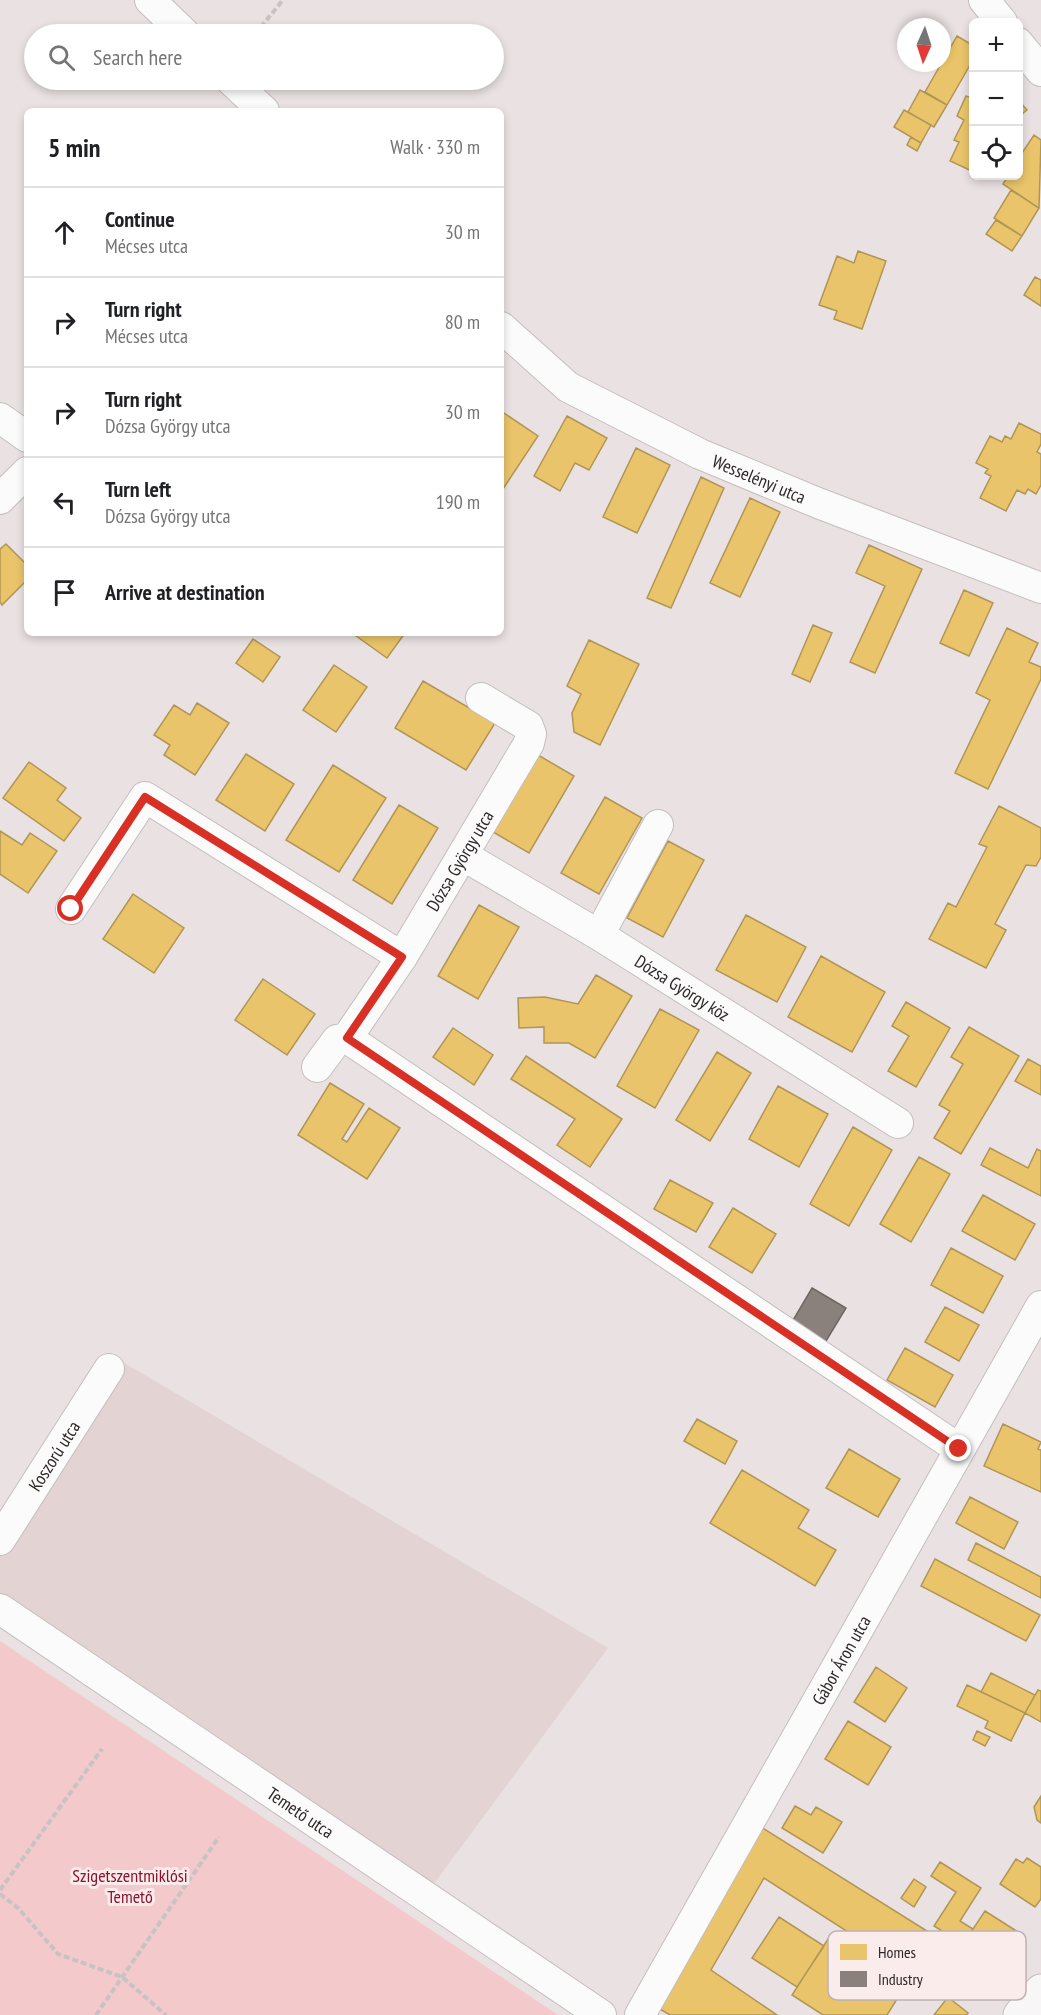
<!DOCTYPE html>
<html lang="en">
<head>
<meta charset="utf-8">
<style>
  :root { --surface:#fff; --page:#f6f6f6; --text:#202124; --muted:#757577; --line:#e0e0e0 }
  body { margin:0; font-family:"PT Sans Narrow",sans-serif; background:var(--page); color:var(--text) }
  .controls { position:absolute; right:18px; top:18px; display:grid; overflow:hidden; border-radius:9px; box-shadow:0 3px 9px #0003 }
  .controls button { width:54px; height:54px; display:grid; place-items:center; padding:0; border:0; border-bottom:2px solid var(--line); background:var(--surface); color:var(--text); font:30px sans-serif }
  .compass { position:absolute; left:897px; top:18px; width:54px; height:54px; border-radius:50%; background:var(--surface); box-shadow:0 3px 9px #0003; rotate:183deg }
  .stop { position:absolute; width:18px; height:18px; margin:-14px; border:4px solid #d93025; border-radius:50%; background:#fff }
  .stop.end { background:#d93025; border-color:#fff; box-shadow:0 2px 6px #0008 }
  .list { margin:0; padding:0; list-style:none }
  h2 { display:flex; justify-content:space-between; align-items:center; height:78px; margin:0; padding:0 24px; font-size:26px }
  h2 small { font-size:20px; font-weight:400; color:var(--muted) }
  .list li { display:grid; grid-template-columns:39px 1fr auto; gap:18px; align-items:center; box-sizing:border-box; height:90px; padding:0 24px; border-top:2px solid var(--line) }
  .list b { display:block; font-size:22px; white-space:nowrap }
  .list p { margin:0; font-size:20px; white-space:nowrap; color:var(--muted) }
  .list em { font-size:20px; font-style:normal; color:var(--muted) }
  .icon { flex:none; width:33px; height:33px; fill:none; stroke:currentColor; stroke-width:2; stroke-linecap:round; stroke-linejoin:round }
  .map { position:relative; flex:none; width:1041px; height:2015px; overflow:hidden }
  .search { position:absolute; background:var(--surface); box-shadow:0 3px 9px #0003; left:24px; top:24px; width:480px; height:66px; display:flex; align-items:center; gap:15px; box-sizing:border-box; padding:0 21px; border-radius:33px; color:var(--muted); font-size:22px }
  .panel { position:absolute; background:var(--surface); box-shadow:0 3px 9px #0003; left:24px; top:108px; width:480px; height:528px; border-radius:9px }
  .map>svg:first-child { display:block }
  .built { fill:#e3d3d3 }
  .green { fill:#f3c9cb }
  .homes { fill:#e9c46a; stroke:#b19556; stroke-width:1.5 }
  .industry { fill:#8a817c; stroke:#6e6662; stroke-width:1.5 }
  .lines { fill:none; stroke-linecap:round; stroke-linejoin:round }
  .street-casing { stroke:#c4bebe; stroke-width:32 }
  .secondary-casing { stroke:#c4bebe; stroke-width:35 }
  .path { stroke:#c7c3c3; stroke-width:4; stroke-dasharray:6 3; stroke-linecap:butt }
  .street { stroke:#fcfbfb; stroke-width:30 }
  .secondary { stroke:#f8f6f6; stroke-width:33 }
  .route { stroke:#d93025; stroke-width:8 }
  .labels { text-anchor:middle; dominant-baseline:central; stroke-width:6; stroke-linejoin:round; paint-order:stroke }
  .street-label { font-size:18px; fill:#2d2727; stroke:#fbecec }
  .park-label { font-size:18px; fill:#8d1130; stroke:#fbecec }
  .key { fill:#fbecec; stroke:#bdb1b1; stroke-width:1.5 }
  .key-label { font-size:16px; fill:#2d2727 }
</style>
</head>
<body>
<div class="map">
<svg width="1041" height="2015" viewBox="0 0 1041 2015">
  <rect width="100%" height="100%" fill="#eae2e2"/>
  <!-- built -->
  <path class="built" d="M 121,1361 L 608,1648 L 425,1896 L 0,1609 L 0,1551 Z"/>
  <!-- green -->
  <path class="green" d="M 0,1641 L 558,2015 L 0,2015 Z"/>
  <!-- homes -->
  <path class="homes" d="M 957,36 L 974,46 L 974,58 L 947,105 L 925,92 Z
    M 920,90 L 947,105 L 934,127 L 908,112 Z
    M 966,96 L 974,99 L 974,172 L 950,161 L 959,142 L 954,140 L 964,120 L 957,116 Z
    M 1018,100 L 1027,110 L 1018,117 Z
    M 904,110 L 931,125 L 921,143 L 894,127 Z
    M 1034,135 L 1041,140 L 1039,208 L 1003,184 L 1008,176 L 1018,176 L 1018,159 Z
    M 911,137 L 921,143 L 917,151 L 907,145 Z
    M 1011,190 L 1039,208 L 1022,236 L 994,218 Z
    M 996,220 L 1022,236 L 1012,251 L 986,234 Z
    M 858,251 L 886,261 L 862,329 L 834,319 L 837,311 L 819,305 L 837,256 L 854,263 Z
    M 1035,277 L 1041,280 L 1041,306 L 1024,295 Z
    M 501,411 L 538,436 L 501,492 Z
    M 567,416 L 607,438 L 589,470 L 575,463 L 560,491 L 534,476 Z
    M 1019,423 L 1041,434 L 1041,444 L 1037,452 L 1041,454 L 1041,485 L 1036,494 L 1028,489 L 1025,494 L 1017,490 L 1006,511 L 980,498 L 991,476 L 985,473 L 988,469 L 976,463 L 990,436 L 1002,442 L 1005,436 L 1011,439 Z
    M 636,448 L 670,465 L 637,533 L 603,517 Z
    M 701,477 L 724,488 L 671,608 L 647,598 Z
    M 750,498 L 780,512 L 740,597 L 710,583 Z
    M 6,544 L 27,565 L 27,580 L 2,605 L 0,602 L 0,549 Z
    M 869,545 L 922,569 L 875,673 L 850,662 L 885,586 L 856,573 Z
    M 964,590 L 993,603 L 969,656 L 940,643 Z
    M 813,625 L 832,633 L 810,682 L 792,674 Z
    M 1007,628 L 1038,643 L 1029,662 L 1041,667 L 1041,679 L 988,789 L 955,773 L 990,700 L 976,693 Z
    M 352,633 L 405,633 L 387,658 Z
    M 253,639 L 280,657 L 263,682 L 236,663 Z
    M 589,640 L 639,664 L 600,745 L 574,732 L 572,713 L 581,694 L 567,686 Z
    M 334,665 L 367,687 L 336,732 L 303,710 Z
    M 423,681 L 495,723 L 466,770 L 395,728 Z
    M 197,703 L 229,723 L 195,775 L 164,755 L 170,745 L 154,735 L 174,705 L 190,715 Z
    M 246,754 L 294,784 L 265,831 L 216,800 Z
    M 538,755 L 574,776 L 529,853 L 493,832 Z
    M 29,762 L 66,788 L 57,800 L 81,818 L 64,841 L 3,798 Z
    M 333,765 L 386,798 L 339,872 L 286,840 Z
    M 605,797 L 642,818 L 599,894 L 561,873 Z
    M 399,805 L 438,828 L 392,904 L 353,880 Z
    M 999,806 L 1041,828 L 1041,857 L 1036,866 L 1026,865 L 995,924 L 1006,930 L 986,968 L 929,939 L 948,903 L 956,907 L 987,847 L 979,844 Z
    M 0,831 L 22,845 L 30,833 L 57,851 L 28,893 L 0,874 Z
    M 668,841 L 704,860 L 663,937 L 627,918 Z
    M 133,894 L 184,928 L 154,973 L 103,939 Z
    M 479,905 L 519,927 L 478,999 L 438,976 Z
    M 746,915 L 806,947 L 777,1002 L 716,970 Z
    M 821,956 L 885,992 L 852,1052 L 788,1017 Z
    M 596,975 L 632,996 L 595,1058 L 569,1043 L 544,1043 L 544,1027 L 519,1028 L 518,998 L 545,997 L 578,1004 Z
    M 263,979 L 315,1014 L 287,1055 L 235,1020 Z
    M 906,1002 L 950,1028 L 916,1087 L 888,1071 L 909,1036 L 892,1026 Z
    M 660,1009 L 699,1030 L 655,1108 L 617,1086 Z
    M 969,1027 L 1019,1056 L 961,1154 L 934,1138 L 950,1111 L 939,1105 L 963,1064 L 951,1057 Z
    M 453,1028 L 493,1055 L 474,1085 L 433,1057 Z
    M 717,1052 L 751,1073 L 710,1141 L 676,1120 Z
    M 526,1056 L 622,1119 L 590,1167 L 557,1145 L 575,1119 L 511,1079 Z
    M 1028,1059 L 1041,1066 L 1041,1095 L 1015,1081 Z
    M 330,1083 L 364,1104 L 342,1139 L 347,1142 L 369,1108 L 400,1128 L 367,1179 L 298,1135 Z
    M 778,1086 L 828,1114 L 799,1167 L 749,1139 Z
    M 853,1127 L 892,1150 L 849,1226 L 810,1204 Z
    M 990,1148 L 1028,1168 L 1037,1149 L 1041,1151 L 1041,1196 L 981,1165 Z
    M 919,1157 L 950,1174 L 911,1242 L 880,1224 Z
    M 670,1180 L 713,1203 L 696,1232 L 654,1209 Z
    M 983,1195 L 1035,1224 L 1015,1260 L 962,1231 Z
    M 733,1208 L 776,1234 L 752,1273 L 709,1247 Z
    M 951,1248 L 1003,1276 L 983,1313 L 931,1285 Z
    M 945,1307 L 979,1325 L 959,1361 L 925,1342 Z
    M 905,1348 L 953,1375 L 935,1407 L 887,1380 Z
    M 697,1419 L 737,1441 L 725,1464 L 684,1441 Z
    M 1003,1424 L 1041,1442 L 1038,1449 L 1041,1450 L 1041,1492 L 984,1466 Z
    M 849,1449 L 900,1479 L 878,1517 L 826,1488 Z
    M 742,1470 L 809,1510 L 798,1528 L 836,1550 L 815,1586 L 710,1523 Z
    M 970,1497 L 1018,1522 L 1004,1549 L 956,1523 Z
    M 976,1543 L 1041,1577 L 1041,1598 L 968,1560 Z
    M 935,1559 L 1040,1615 L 1026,1641 L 921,1586 Z
    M 876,1667 L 907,1688 L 885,1722 L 854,1702 Z
    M 991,1673 L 1035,1695 L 1025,1713 L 981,1692 Z
    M 967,1685 L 1025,1713 L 1011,1741 L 985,1728 L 988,1721 L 957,1706 Z
    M 1038,1690 L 1041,1691 L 1041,1722 L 1025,1713 Z
    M 848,1721 L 891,1747 L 868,1785 L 825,1759 Z
    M 977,1731 L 990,1737 L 985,1746 L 973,1740 Z
    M 1041,1796 L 1041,1823 L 1037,1820 L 1034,1807 Z
    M 795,1806 L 811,1815 L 816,1807 L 842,1822 L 823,1853 L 782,1828 Z
    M 761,1827 L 927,1931 L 915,1949 L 927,1957 L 915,1975 L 764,1878 L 711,1970 L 777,2015 L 670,2015 L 658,2008 Z
    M 1027,1858 L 1041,1867 L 1041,1899 L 1035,1907 L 1000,1884 L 1016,1859 L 1023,1863 Z
    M 940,1862 L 981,1888 L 960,1921 L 973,1929 L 963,1944 L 934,1926 L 956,1892 L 931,1876 Z
    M 914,1879 L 926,1887 L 914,1907 L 901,1898 Z
    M 985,1911 L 1018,1932 L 997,1965 L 963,1944 Z
    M 779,1917 L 824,1946 L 797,1987 L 752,1958 Z
    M 828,1939 L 904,1988 L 887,2015 L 823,2015 L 792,1995 Z
    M 948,1997 L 968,2013 L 967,2015 L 934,2015 Z"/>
  <!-- industry -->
  <path class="industry" d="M 812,1288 L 846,1308 L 826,1341 L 792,1322 Z"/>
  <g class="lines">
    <defs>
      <g id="street">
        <path d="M 150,0 L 185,34"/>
        <path d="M 984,0 L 1002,22"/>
        <path d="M 1018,43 L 1041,71"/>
        <path d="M 231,80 L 264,111"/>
        <path id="s1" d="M 501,327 L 568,387 L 700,454 L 818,503 L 1041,588"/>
        <path d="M 0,418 L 27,437"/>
        <path d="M 0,499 L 27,472"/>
        <path id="s2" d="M 464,856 L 599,935 L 898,1123"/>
        <path d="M 71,909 L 145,797 L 402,957"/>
        <path d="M 599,935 L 658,825"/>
        <path d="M 347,1038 L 959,1449"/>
        <path id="s3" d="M 317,1067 L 337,1040 L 347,1038 L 402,957 L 529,743 L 531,734 L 528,726 L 481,698"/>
        <path id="s4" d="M 0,1540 L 109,1369"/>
        <path id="s5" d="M 0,1609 L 601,2015"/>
        <path id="s6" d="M 640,2015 L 1041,1306"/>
      </g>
      <path id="secondary" d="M 1020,2015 L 1041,1991"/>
    </defs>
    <!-- street casing -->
    <use href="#street" class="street-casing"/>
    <!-- secondary casing -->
    <use href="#secondary" class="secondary-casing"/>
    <!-- path -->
    <path class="path" d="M 255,34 L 283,0
      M 0,1890 L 102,1749
      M 0,1894 L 18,1908 L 58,1954 L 122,1977 L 166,2015
      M 96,2015 L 219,1837"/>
    <!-- street -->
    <use href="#street" class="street"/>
    <!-- secondary -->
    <use href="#secondary" class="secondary"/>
  </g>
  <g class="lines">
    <!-- route -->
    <path class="route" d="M 71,909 L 145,797 L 402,957 L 347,1038 L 959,1449"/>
  </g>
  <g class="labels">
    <!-- street labels -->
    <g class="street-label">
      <text stroke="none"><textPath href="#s1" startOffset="302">Wesselényi utca</textPath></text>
      <text stroke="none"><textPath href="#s3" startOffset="254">Dózsa György utca</textPath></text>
      <text stroke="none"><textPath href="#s2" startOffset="255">Dózsa György köz</textPath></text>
      <text stroke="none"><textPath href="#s4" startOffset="100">Koszorú utca</textPath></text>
      <text stroke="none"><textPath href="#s6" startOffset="408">Gábor Áron utca</textPath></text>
      <text stroke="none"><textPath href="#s5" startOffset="363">Temető utca</textPath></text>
    </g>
    <!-- park labels -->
    <g class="park-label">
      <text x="130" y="1875">Szigetszentmiklósi<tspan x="130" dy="21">Temető</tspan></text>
    </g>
  </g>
  <!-- legend -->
  <rect x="828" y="1931" width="198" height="69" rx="9" class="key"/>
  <rect x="840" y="1944" width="27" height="16" fill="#e9c46a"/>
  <rect x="840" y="1971" width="27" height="16" fill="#8a817c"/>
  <g class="key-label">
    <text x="878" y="1958">Homes</text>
    <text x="878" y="1985">Industry</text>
  </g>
</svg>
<div class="controls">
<button>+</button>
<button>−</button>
<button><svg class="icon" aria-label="locate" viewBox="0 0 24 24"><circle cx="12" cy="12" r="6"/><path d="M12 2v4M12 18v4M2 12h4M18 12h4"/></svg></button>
</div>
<svg class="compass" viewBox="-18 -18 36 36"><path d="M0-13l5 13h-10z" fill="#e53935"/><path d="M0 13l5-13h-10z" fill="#757577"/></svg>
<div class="stop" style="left:71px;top:909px"></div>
<div class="stop end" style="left:959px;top:1449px"></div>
<div class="search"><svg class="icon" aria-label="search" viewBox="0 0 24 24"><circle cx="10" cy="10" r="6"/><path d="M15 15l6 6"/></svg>Search here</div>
<section class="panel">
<h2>5 min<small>Walk · 330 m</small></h2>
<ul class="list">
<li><svg class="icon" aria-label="ahead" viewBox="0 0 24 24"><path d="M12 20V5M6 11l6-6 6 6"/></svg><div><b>Continue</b><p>Mécses utca</p></div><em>30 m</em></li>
<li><svg class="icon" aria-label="right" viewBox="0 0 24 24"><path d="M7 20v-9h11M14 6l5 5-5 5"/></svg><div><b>Turn right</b><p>Mécses utca</p></div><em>80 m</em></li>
<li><svg class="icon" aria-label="right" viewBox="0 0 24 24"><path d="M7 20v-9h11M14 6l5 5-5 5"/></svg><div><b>Turn right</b><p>Dózsa György utca</p></div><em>30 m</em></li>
<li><svg class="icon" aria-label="left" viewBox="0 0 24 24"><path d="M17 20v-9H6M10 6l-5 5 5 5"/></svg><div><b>Turn left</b><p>Dózsa György utca</p></div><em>190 m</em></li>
<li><svg class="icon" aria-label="arrive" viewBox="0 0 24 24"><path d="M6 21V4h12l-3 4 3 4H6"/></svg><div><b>Arrive at destination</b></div></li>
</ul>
</section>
</div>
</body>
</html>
